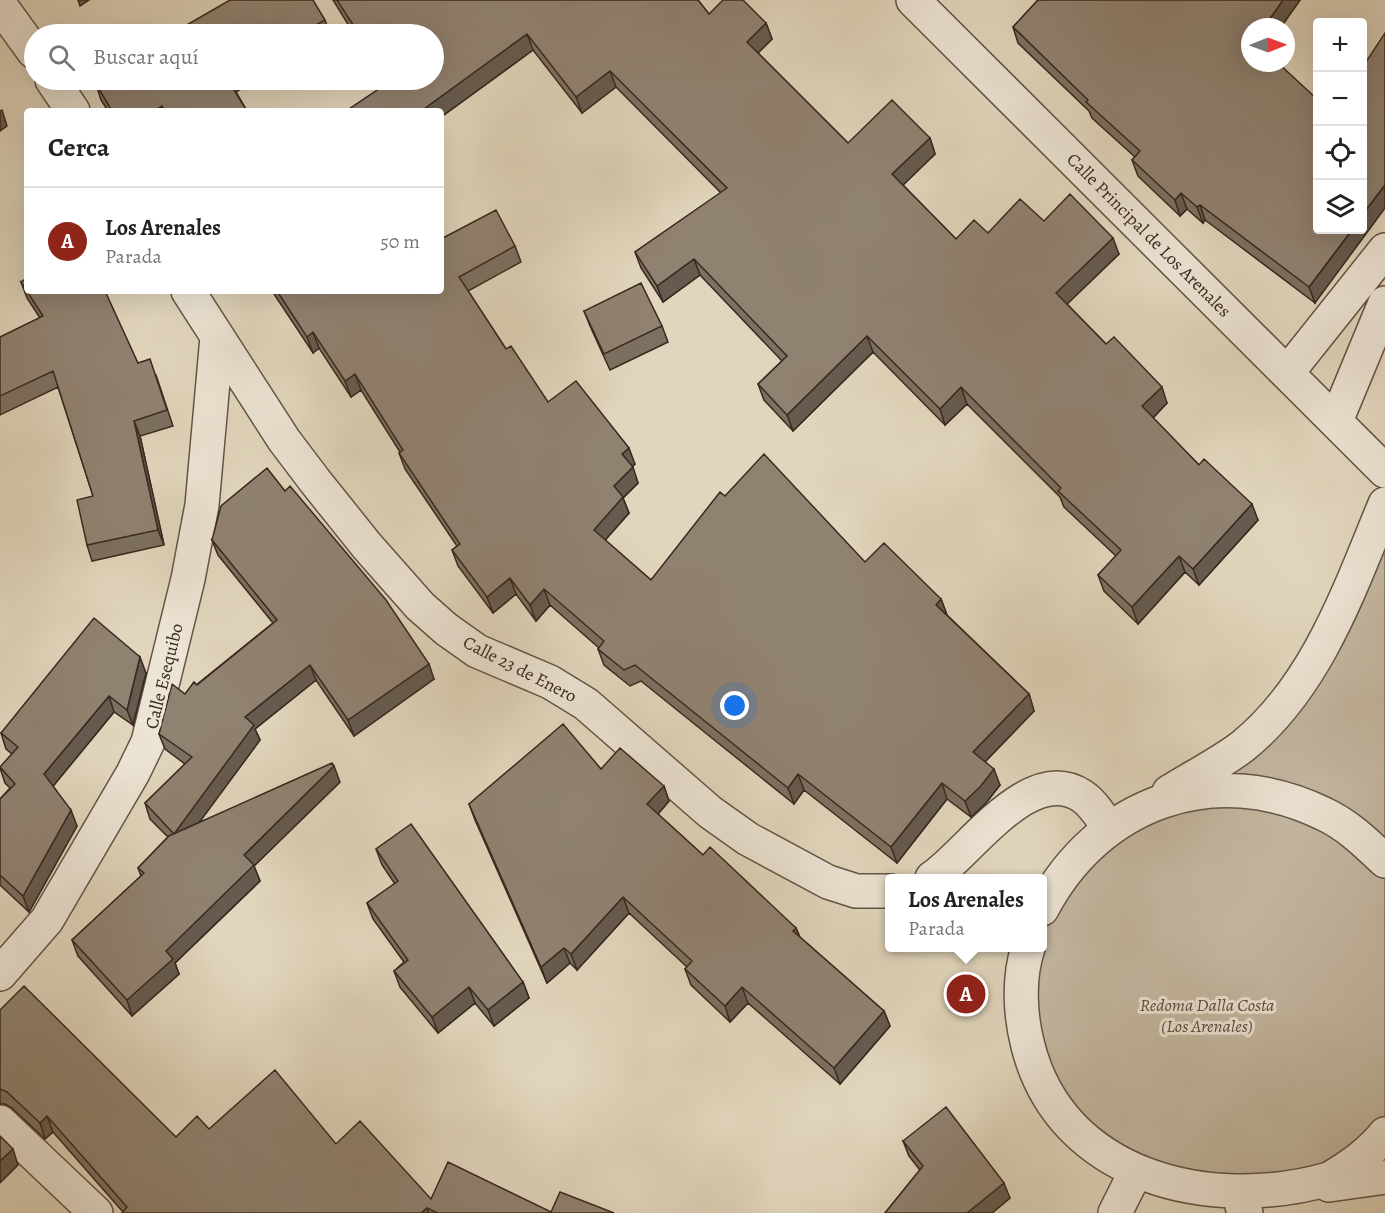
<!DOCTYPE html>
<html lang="es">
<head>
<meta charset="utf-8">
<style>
  :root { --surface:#fff; --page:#f2f2f2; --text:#222; --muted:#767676; --line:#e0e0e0; --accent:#8f2418 }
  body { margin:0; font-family:Alegreya,serif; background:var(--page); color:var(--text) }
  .controls { position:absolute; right:18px; top:18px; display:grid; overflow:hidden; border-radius:6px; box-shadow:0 6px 24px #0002 }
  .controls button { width:54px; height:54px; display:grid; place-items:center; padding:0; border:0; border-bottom:2px solid var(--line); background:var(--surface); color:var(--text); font:30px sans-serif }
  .compass { position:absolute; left:1241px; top:18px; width:54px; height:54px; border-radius:50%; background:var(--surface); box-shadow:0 6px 24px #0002; rotate:89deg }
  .you { position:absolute; left:735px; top:706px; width:21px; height:21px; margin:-15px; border:4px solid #fff; border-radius:50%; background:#1a73e8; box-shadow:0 0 0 9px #1a73e833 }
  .badge { display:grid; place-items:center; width:39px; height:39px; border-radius:50%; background:var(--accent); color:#fff; font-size:20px; font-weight:700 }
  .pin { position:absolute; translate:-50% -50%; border:3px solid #fff; box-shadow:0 2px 6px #0006 }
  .popup { position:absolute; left:885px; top:874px; width:162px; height:78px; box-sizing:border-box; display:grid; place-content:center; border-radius:6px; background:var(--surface); filter:drop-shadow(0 2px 4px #0005); font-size:20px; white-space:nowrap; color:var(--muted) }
  .popup b { font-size:22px; color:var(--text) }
  .popup::after { content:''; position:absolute; left:50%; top:100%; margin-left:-12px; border:12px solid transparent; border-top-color:var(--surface) }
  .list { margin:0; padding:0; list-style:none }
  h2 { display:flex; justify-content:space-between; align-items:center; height:78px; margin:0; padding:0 24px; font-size:26px }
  h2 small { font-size:20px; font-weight:400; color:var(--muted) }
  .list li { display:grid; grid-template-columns:39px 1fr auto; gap:18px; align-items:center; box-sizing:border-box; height:108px; padding:0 24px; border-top:2px solid var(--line) }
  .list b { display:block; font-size:22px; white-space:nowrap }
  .list p { margin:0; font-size:20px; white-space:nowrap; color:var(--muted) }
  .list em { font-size:20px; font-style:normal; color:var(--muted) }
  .icon { flex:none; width:33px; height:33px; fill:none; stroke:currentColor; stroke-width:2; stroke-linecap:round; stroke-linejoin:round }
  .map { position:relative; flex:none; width:1385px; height:1213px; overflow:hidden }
  .search { position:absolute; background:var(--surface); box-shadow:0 6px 24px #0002; left:24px; top:24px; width:420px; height:66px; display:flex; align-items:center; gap:15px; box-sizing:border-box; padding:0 21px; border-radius:33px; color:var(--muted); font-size:22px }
  .panel { position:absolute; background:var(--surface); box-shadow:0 6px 24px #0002; left:24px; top:108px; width:420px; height:186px; border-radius:6px }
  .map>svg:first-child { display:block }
  .green { fill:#c4b8a2; stroke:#7e7060; stroke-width:1.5 }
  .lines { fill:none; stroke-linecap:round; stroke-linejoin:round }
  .minor-casing { stroke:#625446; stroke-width:36 }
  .tertiary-casing { stroke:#625446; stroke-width:36 }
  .minor { stroke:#ece4d4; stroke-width:33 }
  .tertiary { stroke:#ece4d4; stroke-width:33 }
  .wall { fill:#7c7061; stroke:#38281f; stroke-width:1.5 }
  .shaded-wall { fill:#655b4f; stroke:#38281f; stroke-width:1.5 }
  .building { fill:#908271; stroke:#38281f; stroke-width:1.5 }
  .labels { text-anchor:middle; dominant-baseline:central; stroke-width:6; stroke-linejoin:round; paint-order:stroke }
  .street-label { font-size:18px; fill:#38281f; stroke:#ece4d4 }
  .park-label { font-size:18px; font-style:italic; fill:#5b4c40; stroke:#ece4d4 }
</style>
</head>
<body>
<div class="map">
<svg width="1385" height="1213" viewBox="0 0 1385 1213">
  <rect width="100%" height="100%" fill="#e1d6bd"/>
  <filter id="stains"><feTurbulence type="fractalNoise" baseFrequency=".00333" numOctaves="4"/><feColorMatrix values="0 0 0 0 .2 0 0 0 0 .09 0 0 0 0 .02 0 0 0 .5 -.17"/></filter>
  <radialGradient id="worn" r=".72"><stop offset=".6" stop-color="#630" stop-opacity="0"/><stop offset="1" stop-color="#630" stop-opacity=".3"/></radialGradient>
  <!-- green -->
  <path class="green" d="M 1385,504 L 1385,1177 L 1242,1206 L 1204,1205 L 1166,1196 L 1099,1161 L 1024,1030 L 1042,948 L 1043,909 L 1056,883 L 1265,726 Z"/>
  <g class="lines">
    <defs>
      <path id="minor" d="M 913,0 L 1385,471
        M 0,5 L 34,52
        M 52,80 L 73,111
        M 188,291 L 284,440 L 315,481 L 367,546 L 420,606 L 446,629 L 477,651 L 550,682 L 586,704 L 710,812 L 748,839 L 828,882 L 856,891 L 890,891
        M 1287,373 L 1385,250
        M 1336,421 L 1385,303
        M 932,878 C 969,853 1030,761 1082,796 C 1094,804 1101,817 1109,828
        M 0,974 L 47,920 L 133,773 L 148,742 L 188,579 L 202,505 L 217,337
        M 0,1122 L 96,1213
        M 1242,1206 L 1246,1213
        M 1115,1213 L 1131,1181"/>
      <path id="tertiary" d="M 1169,792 C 1193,777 1221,763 1243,746 C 1317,686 1350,588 1385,504
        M 1042,909 C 1098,802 1215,760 1324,814 C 1348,825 1367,844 1385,861
        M 1028,948 C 1018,978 1020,1016 1028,1046 C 1061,1177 1209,1213 1329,1179 C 1350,1167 1370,1153 1385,1134
        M 1329,1185 L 1385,1177"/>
    </defs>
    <!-- minor casing -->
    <use href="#minor" class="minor-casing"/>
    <!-- tertiary casing -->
    <use href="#tertiary" class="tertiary-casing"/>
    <!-- minor -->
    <use href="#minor" class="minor"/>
    <!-- tertiary -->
    <use href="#tertiary" class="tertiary"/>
  </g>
  <!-- wall -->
  <path class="wall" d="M 333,0 L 698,0 L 709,14 L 766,23 L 772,39 L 758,53 L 848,143 L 930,138 L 935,154 L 903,185 L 956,239 L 1044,221 L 1119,254 L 1067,304 L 1106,344 L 1167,403 L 1153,418 L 1199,465 L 1258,520 L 1199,585 L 1185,572 L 1138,624 L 1104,591 L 1098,575 L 1116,556 L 1064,507 L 1060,497 L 967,404 L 945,425 L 873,352 L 793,431 L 764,400 L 758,384 L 782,361 L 700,275 L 663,302 L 641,268 L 635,252 L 721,193 L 616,87 L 582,113 L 533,50 L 441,117 L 441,111 L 386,84 L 383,80 L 434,80 L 434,34 L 354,34 Z
    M 1038,0 L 1300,0 L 1281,27 L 1250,27 L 1315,303 L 1205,220 L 1203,223 L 1187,209 L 1180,216 L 1138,176 L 1132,160 L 1135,157 L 1092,118 L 1089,111 L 1018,43 L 1013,27 Z
    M 325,20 L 330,34 L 171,34 Z
    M 103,80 L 256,80 L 236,92 L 247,111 L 108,111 L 101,100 L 96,84 Z
    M 441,239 L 515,246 L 521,262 L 468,291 L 506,349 L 548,402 L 635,464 L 632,467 L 638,483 L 623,498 L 629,513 L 605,540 L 651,580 L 725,496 L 941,599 L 947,615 L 1029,694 L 1034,711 L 985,762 L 1000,785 L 986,803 L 971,817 L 947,799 L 897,863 L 804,790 L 794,804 L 641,681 L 630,686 L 604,665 L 598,649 L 599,648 L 550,605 L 536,621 L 516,594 L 493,613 L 458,566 L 452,550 L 457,546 L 405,469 L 399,453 L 400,452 L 361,390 L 351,397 L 319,348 L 313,353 L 272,291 L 441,291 Z
    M 21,282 L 156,375 L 173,426 L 140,436 L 164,545 L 92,561 L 87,545 L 93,496 L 58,387 L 0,415 L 0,337 L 40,318 L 27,298 Z
    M 584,311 L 662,326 L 668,342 L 610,370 L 590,326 Z
    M 212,540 L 434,679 L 354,736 L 316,680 L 255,729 L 260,740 L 199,822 L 340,782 L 254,866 L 260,881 L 175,963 L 179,974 L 132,1016 L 78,956 L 72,940 L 141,876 L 138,868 L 168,837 L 150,819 L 145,803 L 185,764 L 165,749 L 159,734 L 185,694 L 273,623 L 218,555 Z
    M 146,673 L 133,725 L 114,712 L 53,786 L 77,826 L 29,912 L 0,885 L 0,799 L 10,788 L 5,783 L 0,768 L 12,754 L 6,749 L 1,733 Z
    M 601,769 L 664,786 L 669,801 L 658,814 L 703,855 L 796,928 L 800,937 L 884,1011 L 890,1026 L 840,1084 L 748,1003 L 730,1022 L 691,985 L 685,969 L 687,967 L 629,913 L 577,970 L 570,963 L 547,983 L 475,820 L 469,804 Z
    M 376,849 L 523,982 L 529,998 L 494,1026 L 475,1003 L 438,1033 L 400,987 L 394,971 L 404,962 L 373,919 L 367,903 L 395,884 L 382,865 Z
    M 0,1010 L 176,1137 L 209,1129 L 336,1144 L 431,1199 L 551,1212 L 614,1213 L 122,1213 L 123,1212 L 53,1132 L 45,1139 L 12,1108 L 5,1104 L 0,1104 Z
    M 903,1141 L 1010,1198 L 992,1213 L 885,1213 L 920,1170 L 909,1156 Z"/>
  <!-- shaded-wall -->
  <path class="shaded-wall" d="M 78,0 L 89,0 L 80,6 Z
    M 1283,0 L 1300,0 L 1281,27 L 1264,27 Z
    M 766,23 L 772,39 L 753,58 L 747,42 Z
    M 527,34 L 533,50 L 441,117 L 441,111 L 421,111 Z
    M 610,71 L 616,87 L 582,113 L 576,97 Z
    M 2,110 L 7,126 L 0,131 L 0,111 Z
    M 930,138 L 935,154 L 898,190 L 892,174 Z
    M 1385,185 L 1385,208 L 1315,303 L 1309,287 L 1352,230 L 1362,230 L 1362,215 Z
    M 1181,193 L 1187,209 L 1180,216 L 1175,200 Z
    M 1200,205 L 1205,220 L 1203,223 L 1197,207 Z
    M 1113,238 L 1119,254 L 1062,309 L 1056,293 Z
    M 694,259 L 700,275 L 663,302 L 657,286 Z
    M 313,332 L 319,348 L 313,353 L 307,337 Z
    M 867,336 L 873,352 L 793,431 L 787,415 Z
    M 355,374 L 361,390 L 351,397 L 345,381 Z
    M 961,387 L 967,404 L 945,425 L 940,409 Z
    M 1162,387 L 1167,403 L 1148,423 L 1142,406 Z
    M 134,421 L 140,436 L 164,545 L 158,530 Z
    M 629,448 L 635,464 L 628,470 L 622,454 Z
    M 633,467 L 638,483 L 623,498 L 629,513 L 600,546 L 594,530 L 614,486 Z
    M 1252,504 L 1258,520 L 1199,585 L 1193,569 Z
    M 1179,556 L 1185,572 L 1138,624 L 1132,607 Z
    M 510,578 L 516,594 L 493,613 L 487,597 Z
    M 544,589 L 550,605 L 536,621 L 530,605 Z
    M 941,599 L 947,615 L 936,605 Z
    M 140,657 L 146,673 L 133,725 L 127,710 Z
    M 429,664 L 434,679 L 354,736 L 348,720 Z
    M 310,665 L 316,680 L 255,729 L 260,740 L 179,850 L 174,834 L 245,717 Z
    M 1029,694 L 1034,711 L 979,768 L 973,752 Z
    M 109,696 L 114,712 L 50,790 L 44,774 Z
    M 334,766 L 340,782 L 254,866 L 260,881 L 175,963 L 179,974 L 132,1016 L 127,1000 L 166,951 L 244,855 Z
    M 994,769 L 1000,785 L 986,803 L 971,817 L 965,801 Z
    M 798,774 L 804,790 L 794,804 L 788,788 Z
    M 942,783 L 947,799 L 897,863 L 891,847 Z
    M 664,786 L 669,801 L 653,820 L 647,804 Z
    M 71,810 L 77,826 L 29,912 L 23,896 Z
    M 623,897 L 629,913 L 577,970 L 571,954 Z
    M 796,928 L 802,943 L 793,931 Z
    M 564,948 L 570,963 L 547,983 L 541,967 Z
    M 523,982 L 529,998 L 494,1026 L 488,1010 Z
    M 469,987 L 475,1003 L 438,1033 L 432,1017 Z
    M 742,987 L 748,1003 L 730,1022 L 725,1006 Z
    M 884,1011 L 890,1026 L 840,1084 L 834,1068 Z
    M 47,1116 L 53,1132 L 45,1139 L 40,1123 Z
    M 13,1149 L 18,1165 L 0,1183 L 0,1161 Z
    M 1004,1183 L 1010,1198 L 992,1213 L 967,1213 Z
    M 427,1208 L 429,1213 L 421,1213 Z"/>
  <!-- building -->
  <path class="building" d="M 230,0 L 313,0 L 325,20 L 300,34 L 171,34 Z
    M 337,0 L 698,0 L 709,14 L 723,0 L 743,0 L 766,23 L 747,42 L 848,143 L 892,100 L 930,138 L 892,174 L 956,239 L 974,220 L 988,233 L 1020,199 L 1044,221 L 1070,194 L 1113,238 L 1056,293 L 1106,344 L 1114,337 L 1162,387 L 1142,406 L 1199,465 L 1204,459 L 1252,504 L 1193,569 L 1179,556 L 1132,607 L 1098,575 L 1121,550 L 1058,491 L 1061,488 L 961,387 L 940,409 L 867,336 L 787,415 L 758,384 L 787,356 L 694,259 L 657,286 L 635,252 L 727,188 L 610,71 L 576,97 L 527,34 L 421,111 L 346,111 L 389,82 L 388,80 L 434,80 L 434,34 L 359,34 Z
    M 1038,0 L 1283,0 L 1264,27 L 1250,27 L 1250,63 L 1278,63 L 1317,99 L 1317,230 L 1352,230 L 1309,287 L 1200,205 L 1197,207 L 1181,193 L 1175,200 L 1132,160 L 1140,151 L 1086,102 L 1088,100 L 1013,27 Z
    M 1385,33 L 1385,185 L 1362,215 L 1362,68 Z
    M 103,80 L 228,80 L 247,111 L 165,111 L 162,106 L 154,111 L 112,111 L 96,84 Z
    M 496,210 L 515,246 L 459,277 L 506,349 L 511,346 L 548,402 L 576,381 L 629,448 L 622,454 L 633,467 L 614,486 L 623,497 L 594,530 L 651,580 L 720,492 L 725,496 L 764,454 L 865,562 L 884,543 L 941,599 L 936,605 L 1029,694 L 973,752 L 994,769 L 980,787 L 965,801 L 942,783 L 891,847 L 798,774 L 788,788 L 635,665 L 624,670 L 598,649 L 604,641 L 544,589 L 530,605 L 510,578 L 487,597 L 452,550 L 460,544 L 399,453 L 403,450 L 355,374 L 345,381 L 313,332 L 307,337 L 277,291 L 441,291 L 441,239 Z
    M 27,278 L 27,291 L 105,291 L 138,363 L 150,359 L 167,410 L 134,421 L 158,530 L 87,545 L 77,500 L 93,496 L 53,371 L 0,396 L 0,337 L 43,316 L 21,282 Z
    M 641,283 L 662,326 L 604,354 L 584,311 Z
    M 267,468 L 285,491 L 290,486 L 386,600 L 429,664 L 348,720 L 310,665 L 245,717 L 254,725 L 174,834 L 145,803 L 192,757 L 159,734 L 172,684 L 185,694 L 194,682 L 197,685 L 277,620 L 212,540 L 221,506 Z
    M 94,618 L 140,657 L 127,710 L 109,696 L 44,774 L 71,810 L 23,896 L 0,875 L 0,799 L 15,784 L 0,767 L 18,747 L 1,733 Z
    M 563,724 L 601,769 L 620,748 L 664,786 L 647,804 L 703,855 L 710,847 L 796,928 L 793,931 L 884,1011 L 834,1068 L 742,987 L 725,1006 L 685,969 L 692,961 L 623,897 L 571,954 L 564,948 L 541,967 L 469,804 Z
    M 332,763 L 334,766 L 244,855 L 254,865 L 166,951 L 173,959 L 127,1000 L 72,940 L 144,873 L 138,868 L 169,836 Z
    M 411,824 L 523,982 L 488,1010 L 469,987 L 432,1017 L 394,971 L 408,960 L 367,903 L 398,881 L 376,849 Z
    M 24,986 L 176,1137 L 197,1116 L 209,1129 L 275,1070 L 336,1144 L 360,1121 L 431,1199 L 448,1162 L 551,1212 L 560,1192 L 614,1213 L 438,1213 L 427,1208 L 421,1213 L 122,1213 L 127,1207 L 47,1116 L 40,1123 L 7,1092 L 0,1089 L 0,1010 Z
    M 946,1107 L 1004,1183 L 967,1213 L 885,1213 L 923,1166 L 903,1141 Z
    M 0,1136 L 13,1149 L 0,1161 Z"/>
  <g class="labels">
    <!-- street labels -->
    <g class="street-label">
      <text transform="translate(1149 235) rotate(45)">Calle Principal de Los Arenales</text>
      <text transform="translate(520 669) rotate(27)">Calle 23 de Enero</text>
      <text transform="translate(164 676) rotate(-76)">Calle Esequibo</text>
    </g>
    <!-- park labels -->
    <g class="park-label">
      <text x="1207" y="1005">Redoma Dalla Costa<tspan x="1207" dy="21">(Los Arenales)</tspan></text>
    </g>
  </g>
  <rect width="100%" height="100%" filter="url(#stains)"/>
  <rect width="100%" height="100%" fill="url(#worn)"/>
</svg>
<div class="controls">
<button>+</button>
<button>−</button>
<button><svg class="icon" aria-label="locate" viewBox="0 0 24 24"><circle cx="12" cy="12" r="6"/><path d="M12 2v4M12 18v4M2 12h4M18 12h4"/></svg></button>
<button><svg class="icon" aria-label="layers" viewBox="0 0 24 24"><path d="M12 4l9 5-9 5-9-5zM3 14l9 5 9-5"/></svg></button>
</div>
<svg class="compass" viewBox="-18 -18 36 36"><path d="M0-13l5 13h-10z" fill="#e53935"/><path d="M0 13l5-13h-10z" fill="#767676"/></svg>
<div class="you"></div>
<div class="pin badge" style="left:966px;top:994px">A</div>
<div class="popup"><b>Los Arenales</b>Parada</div>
<div class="search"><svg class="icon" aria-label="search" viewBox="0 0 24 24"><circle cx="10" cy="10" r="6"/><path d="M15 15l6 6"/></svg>Buscar aquí</div>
<section class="panel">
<h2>Cerca<small></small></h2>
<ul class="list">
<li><span class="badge">A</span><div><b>Los Arenales</b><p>Parada</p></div><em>50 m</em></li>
</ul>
</section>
</div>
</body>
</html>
